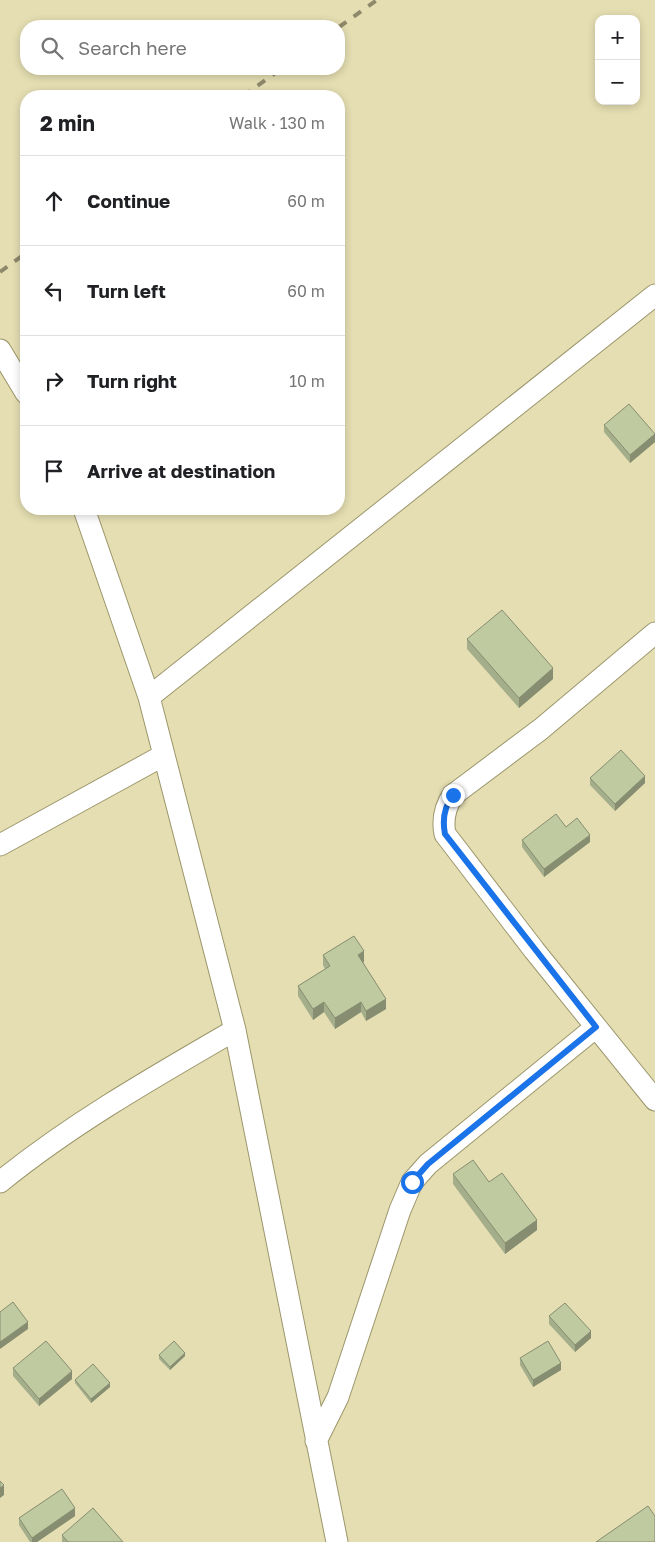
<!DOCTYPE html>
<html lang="en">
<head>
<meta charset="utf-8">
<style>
  :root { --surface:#fff; --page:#f2f2f2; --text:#202124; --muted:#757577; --line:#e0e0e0 }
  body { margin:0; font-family:"Golos Text",sans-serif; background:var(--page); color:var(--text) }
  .controls { position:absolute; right:15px; top:15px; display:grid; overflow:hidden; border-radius:10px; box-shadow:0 2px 8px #0003 }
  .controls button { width:45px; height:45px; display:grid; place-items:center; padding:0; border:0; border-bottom:1px solid var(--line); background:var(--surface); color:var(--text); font:25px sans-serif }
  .stop { position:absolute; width:15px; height:15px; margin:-11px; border:4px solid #1a73e8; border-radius:50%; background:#fff }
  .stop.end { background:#1a73e8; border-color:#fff; box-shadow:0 1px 5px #0008 }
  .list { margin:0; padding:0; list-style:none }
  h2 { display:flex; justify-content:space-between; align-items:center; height:65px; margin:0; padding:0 20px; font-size:21px }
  h2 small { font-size:16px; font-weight:400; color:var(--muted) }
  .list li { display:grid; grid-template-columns:32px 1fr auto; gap:15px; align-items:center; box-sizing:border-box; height:90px; padding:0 20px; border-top:1px solid var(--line) }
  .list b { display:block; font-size:19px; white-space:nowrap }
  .list em { font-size:16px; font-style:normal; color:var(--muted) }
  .icon { flex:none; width:28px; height:28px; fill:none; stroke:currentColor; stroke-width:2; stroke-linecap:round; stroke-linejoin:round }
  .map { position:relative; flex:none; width:655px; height:1542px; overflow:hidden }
  .search { position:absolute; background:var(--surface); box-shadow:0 2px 8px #0003; left:20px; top:20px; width:325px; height:55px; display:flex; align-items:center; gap:12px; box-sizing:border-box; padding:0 18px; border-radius:20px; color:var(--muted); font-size:19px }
  .panel { position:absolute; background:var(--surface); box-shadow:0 2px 8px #0003; left:20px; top:90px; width:325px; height:425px; border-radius:20px }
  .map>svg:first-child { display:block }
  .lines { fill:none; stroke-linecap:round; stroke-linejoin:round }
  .minor-casing { stroke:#9c966c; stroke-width:23 }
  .minor { stroke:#fff; stroke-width:21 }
  .rail { stroke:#8e896b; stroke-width:4; stroke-dasharray:9 9; stroke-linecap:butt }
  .wall { fill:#a4ae8a }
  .shaded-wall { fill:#868d70 }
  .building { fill:#bfcaa0; stroke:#868d70 }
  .route { stroke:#1a73e8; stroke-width:6 }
</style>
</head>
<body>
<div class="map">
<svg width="655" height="1542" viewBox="0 0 655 1542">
  <rect width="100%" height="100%" fill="#e5deb2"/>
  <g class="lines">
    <defs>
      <path id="minor" d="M 0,350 L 26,393
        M 84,509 L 149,697 L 235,1030 L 337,1542
        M 655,633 L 541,729 L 453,795 C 445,807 442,819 445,834 L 534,950 L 655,1100
        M 149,697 L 655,295
        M 0,845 L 164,755
        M 0,1182 C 73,1123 154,1077 235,1030
        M 316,1441 L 338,1397 L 400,1210 L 412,1182 L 428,1164 L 596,1027"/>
    </defs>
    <!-- minor casing -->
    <use href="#minor" class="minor-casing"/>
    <!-- minor -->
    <use href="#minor" class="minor"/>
    <!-- rail -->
    <path class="rail" d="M 339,27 L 377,0
      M 243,96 L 281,69
      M 0,272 L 26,253"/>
  </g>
  <!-- wall -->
  <path class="wall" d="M 604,425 L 655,434 L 655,442 L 630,463 L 604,432 Z
    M 467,639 L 553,679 L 519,708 L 467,649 Z
    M 590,778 L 645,783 L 615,811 L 590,785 Z
    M 522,840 L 590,842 L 544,877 L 522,847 Z
    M 323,955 L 364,962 L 363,962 L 386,1009 L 366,1021 L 361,1012 L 335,1029 L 324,1012 L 313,1020 L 298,996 L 298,986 L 325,969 L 323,965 Z
    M 453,1174 L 489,1182 L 537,1230 L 505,1254 L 453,1184 Z
    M 549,1316 L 591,1338 L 575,1352 L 549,1324 Z
    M 159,1355 L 185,1356 L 170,1370 L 159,1359 Z
    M 520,1358 L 561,1370 L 533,1387 L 520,1365 Z
    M 13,1368 L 72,1379 L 39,1406 L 13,1376 Z
    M 75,1380 L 110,1387 L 91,1403 L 75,1383 Z
    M 75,1516 L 37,1542 L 30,1542 L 19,1525 L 19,1518 Z
    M 62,1535 L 123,1542 L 62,1542 Z"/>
  <!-- shaded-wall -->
  <path class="shaded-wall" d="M 655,434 L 655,442 L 630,463 L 630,455 Z
    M 553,668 L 553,679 L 519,708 L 519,698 Z
    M 645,776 L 645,783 L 615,811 L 615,804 Z
    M 590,835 L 590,842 L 544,877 L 544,869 Z
    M 364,951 L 364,962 L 358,965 L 358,955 Z
    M 386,999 L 386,1009 L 366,1021 L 366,1011 Z
    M 324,1002 L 324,1012 L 313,1020 L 313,1009 Z
    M 361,1002 L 361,1012 L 335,1029 L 335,1018 Z
    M 537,1220 L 537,1230 L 505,1254 L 505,1243 Z
    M 28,1322 L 28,1329 L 0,1349 L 0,1342 Z
    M 591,1331 L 591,1338 L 575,1352 L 575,1345 Z
    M 185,1353 L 185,1356 L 170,1370 L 170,1367 Z
    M 561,1363 L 561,1370 L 533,1387 L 533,1380 Z
    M 72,1371 L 72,1379 L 39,1406 L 39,1399 Z
    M 110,1383 L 110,1387 L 91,1403 L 91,1399 Z
    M 4,1485 L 4,1495 L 0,1498 L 0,1488 Z
    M 75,1508 L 75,1516 L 37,1542 L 32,1542 L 32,1538 Z"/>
  <!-- building -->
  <path class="building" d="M 629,404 L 655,434 L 630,455 L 604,425 Z
    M 502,610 L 553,668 L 519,698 L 467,639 Z
    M 621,750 L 645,776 L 615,804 L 590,778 Z
    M 556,814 L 566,827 L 577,818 L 590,835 L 544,869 L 522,840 Z
    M 354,936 L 364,951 L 358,955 L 386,999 L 366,1011 L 361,1002 L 335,1018 L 324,1002 L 313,1009 L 298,986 L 330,966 L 323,955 Z
    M 473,1160 L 489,1182 L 502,1173 L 537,1220 L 505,1243 L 453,1174 Z
    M 13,1302 L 28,1322 L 0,1342 L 0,1312 Z
    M 565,1303 L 591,1331 L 575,1345 L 549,1316 Z
    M 46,1341 L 72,1371 L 39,1399 L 13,1368 Z
    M 174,1341 L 185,1353 L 170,1367 L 159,1355 Z
    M 548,1341 L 561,1363 L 533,1380 L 520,1358 Z
    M 93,1364 L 110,1383 L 91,1399 L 75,1380 Z
    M 0,1481 L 4,1485 L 0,1488 Z
    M 62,1489 L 75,1508 L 32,1538 L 19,1518 Z
    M 648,1506 L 655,1516 L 655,1542 L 596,1542 Z
    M 93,1508 L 123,1542 L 68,1542 L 62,1535 Z"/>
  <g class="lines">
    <!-- route -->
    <path class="route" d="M 412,1182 L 428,1164 L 596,1027 L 445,834 C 442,819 444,807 453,795"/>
  </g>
</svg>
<div class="controls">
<button>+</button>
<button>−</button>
</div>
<div class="stop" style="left:412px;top:1182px"></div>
<div class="stop end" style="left:453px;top:795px"></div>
<div class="search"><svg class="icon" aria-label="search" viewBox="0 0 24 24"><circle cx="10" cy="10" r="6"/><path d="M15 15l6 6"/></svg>Search here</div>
<section class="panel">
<h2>2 min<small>Walk · 130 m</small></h2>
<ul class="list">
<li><svg class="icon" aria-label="ahead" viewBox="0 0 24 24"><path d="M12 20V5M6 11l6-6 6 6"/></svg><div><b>Continue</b></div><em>60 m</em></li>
<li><svg class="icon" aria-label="left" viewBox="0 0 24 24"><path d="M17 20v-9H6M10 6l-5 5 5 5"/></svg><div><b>Turn left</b></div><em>60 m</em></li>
<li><svg class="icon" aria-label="right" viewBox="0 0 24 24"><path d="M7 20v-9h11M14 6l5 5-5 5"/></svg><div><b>Turn right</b></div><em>10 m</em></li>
<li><svg class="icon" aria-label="arrive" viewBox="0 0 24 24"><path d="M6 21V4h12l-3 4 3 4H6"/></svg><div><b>Arrive at destination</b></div></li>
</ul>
</section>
</div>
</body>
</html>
